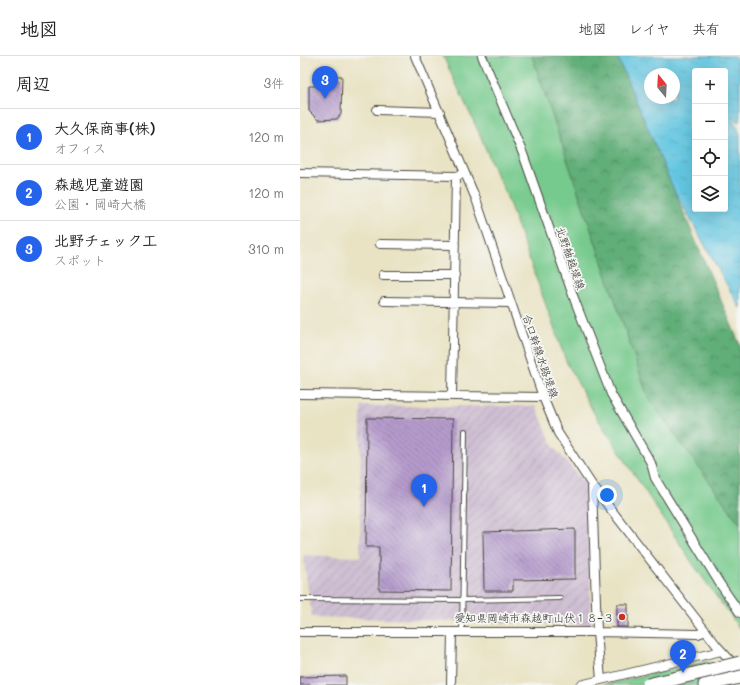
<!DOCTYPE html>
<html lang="ja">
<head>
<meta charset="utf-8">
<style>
  :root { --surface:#fff; --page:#f2f2f2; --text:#222; --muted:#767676; --line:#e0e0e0; --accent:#2563eb }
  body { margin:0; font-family:Mali,"Klee One",sans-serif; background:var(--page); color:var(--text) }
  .controls { position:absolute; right:12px; top:12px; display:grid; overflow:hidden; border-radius:4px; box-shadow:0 4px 16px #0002 }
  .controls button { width:36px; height:36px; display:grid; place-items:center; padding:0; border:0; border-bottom:1px solid var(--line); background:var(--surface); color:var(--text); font:20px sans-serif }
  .compass { position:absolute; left:344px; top:12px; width:36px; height:36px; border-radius:50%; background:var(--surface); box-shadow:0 4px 16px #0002; rotate:342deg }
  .you { position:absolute; left:307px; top:439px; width:14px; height:14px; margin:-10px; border:3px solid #fff; border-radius:50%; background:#1a73e8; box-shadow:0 0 0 6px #1a73e833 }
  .badge { display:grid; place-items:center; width:26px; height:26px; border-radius:50%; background:var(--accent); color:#fff; font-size:13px; font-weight:700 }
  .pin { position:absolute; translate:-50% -33px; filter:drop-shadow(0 1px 2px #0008) }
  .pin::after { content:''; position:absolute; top:21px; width:14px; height:12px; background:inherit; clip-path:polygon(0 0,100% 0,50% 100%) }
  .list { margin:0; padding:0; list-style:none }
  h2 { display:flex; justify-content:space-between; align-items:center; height:52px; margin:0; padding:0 16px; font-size:17px }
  h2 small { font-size:13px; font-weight:400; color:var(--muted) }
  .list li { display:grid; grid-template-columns:26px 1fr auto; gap:12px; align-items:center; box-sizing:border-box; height:56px; padding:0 16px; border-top:1px solid var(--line) }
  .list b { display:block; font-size:15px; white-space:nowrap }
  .list p { margin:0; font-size:13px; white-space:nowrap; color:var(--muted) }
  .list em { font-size:13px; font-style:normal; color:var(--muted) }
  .icon { flex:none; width:22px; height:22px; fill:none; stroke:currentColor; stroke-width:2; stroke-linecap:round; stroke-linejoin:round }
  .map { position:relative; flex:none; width:440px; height:629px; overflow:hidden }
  header { display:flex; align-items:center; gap:24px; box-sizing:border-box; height:56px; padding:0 20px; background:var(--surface); border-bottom:1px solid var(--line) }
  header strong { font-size:19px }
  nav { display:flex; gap:22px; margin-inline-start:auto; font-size:14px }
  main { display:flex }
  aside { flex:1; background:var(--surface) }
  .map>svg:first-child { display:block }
  .industrial { fill:url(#industrial-furrows) }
  .green { fill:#77ca8d; stroke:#517a5c }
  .forest { fill:url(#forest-crowns); stroke:#466c52 }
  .water { fill:url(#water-ripples); stroke:#477886; fill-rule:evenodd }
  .building { fill:url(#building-back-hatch) }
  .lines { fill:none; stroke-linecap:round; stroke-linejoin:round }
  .lane-casing { stroke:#484742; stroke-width:6 }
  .street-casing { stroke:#484742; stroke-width:10 }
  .primary-casing { stroke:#484742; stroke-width:15 }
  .lane { stroke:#fff; stroke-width:4 }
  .street { stroke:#fff; stroke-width:8 }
  .primary { stroke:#fff; stroke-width:13 }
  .primary-bridge-casing { stroke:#484742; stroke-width:15; stroke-linecap:butt }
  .primary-bridge { stroke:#fff; stroke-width:13 }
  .poi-dot { fill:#c8321e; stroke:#f6f6f2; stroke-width:1.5 }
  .labels { text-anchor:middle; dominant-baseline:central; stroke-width:3.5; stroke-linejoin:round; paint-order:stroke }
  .street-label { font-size:11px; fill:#2b2b2b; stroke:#f6f6f2 }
  .poi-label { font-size:11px; fill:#2b2b2b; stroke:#f6f6f2; text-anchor:end }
</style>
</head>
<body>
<header>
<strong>地図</strong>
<nav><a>地図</a><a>レイヤ</a><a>共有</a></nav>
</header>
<main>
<aside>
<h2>周辺<small>3件</small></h2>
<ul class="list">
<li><span class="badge">1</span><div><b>大久保商事(株)</b><p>オフィス</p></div><em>120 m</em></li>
<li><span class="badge">2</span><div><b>森越児童遊園</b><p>公園 · 岡崎大橋</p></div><em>120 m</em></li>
<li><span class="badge">3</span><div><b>北野チェック工</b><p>スポット</p></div><em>310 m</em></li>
</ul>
</aside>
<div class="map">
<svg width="440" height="629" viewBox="0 0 440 629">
  <defs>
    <pattern id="industrial-furrows" width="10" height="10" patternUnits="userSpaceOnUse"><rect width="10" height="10" fill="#cebed2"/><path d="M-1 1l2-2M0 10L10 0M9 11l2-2" fill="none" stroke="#b1a3b4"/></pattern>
    <pattern id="forest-crowns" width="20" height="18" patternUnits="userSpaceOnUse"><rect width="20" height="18" fill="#61ae78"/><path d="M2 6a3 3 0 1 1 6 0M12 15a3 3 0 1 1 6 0" fill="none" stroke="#508e63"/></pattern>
    <pattern id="water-ripples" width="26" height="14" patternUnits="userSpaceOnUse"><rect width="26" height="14" fill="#63c6e1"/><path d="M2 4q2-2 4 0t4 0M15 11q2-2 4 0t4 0" fill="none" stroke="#56aac1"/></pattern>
    <pattern id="building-back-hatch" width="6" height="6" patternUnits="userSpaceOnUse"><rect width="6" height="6" fill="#b59bcc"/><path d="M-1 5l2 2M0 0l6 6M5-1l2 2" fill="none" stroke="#937fa6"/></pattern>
  </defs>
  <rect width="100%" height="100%" fill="#f6f6f2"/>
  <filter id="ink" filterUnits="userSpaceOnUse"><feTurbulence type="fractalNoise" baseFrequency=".025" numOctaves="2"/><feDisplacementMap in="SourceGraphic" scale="8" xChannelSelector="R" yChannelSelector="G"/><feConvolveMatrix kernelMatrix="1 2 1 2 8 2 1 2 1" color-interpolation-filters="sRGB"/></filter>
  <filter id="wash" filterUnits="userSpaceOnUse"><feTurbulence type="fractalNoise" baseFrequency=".012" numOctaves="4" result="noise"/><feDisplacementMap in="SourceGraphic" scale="16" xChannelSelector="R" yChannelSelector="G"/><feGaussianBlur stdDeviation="0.9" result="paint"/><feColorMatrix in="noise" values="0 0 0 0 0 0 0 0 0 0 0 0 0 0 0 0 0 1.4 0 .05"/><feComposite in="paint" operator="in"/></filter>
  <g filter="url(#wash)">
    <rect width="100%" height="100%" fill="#e9e3c4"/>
    <!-- industrial -->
    <path class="industrial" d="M 61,350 L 236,350 L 253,390 L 288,431 L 291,569 L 12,561 L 3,499 L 60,501 Z"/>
    <!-- green -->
    <path class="green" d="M 143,0 L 232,0 L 348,341 L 440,468 L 440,573 L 393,508 L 294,357 L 266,305 L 203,130 L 196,118 L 181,81 Z
      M 408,605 L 415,629 L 303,629 Z"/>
    <!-- forest -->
    <path class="forest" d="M 232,0 L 317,0 L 440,289 L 440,468 L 348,341 Z"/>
    <!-- water -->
    <path class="water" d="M 317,0 L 435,0 L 440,17 L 440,66 L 432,61 L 440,78 L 440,252 L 374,134 ZM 395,15 L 425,15 L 425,153 L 395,153 ZM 350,18 L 374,18 L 374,42 L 350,42 Z"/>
    <g id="blocks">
      <!-- building -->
      <path class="building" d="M 25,20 L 42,20 L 41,58 L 37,63 L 18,64 L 9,55 L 9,30 L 25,30 Z
        M 67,362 L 153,363 L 151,535 L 79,534 L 79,491 L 66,491 Z
        M 275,473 L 275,523 L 213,524 L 213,535 L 184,535 L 183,476 Z
        M 317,548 L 328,548 L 328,571 L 317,571 Z
        M 46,620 L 46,629 L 0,629 L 0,621 Z"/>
    </g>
  </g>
  <g filter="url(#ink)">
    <use href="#blocks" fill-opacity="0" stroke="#484742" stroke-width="1"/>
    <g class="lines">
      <defs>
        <path id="lane" d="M 0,543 L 162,544 L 260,542
          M 162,576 L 165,375"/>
        <path id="street" d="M 115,0 L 176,143 L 243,341 L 258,377 L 292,429 L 418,591 L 440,615
          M 182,0 L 223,98 L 275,245 L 311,338 L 351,407 L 355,422 L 420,528 L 440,557
          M 77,54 L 140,56
          M 0,117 L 156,120 L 160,119
          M 80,188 L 155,189
          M 83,219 L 155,219
          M 84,245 L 211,247
          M 0,338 L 243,341
          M 152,340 L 156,120
          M 292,429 L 297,576 L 301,624
          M 0,576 L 297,576 L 398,578 L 406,575
          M 151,629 L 152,576
          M 280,629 L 421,595"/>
        <path id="primary" d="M 405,629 L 440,621"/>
      </defs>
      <!-- lane casing -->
      <use href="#lane" class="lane-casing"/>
      <!-- street casing -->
      <use href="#street" class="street-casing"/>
      <!-- primary casing -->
      <use href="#primary" class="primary-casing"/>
      <!-- lane -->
      <use href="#lane" class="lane"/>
      <!-- street -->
      <use href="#street" class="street"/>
      <!-- primary -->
      <use href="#primary" class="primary"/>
      <defs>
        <path id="primary-bridge" d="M 348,629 L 440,607"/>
      </defs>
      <!-- primary-bridge casing -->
      <use href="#primary-bridge" class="primary-bridge-casing"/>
      <!-- primary-bridge -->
      <use href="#primary-bridge" class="primary-bridge"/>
    </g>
  </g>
  <!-- markers -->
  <circle class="poi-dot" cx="322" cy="561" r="4"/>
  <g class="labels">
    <!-- street labels -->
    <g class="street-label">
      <text transform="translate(271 202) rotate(71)">北野舳越堤線</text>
      <text transform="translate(241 300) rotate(71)">合口幹線水路堤線</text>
    </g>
    <!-- poi labels -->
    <g class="poi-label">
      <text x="314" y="561">愛知県岡崎市森越町山伏１８‐３</text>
    </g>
  </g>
</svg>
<div class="controls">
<button>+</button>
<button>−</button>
<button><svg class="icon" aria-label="locate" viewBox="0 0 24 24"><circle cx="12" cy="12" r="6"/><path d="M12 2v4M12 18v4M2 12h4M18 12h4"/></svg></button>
<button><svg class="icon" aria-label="layers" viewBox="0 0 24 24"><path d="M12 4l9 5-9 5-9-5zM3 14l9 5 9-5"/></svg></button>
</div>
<svg class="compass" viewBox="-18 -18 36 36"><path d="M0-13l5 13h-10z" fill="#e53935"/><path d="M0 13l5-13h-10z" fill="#767676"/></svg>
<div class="you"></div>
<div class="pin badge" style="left:124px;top:451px">1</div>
<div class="pin badge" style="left:383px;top:617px">2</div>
<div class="pin badge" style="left:25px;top:43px">3</div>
</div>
</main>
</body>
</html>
